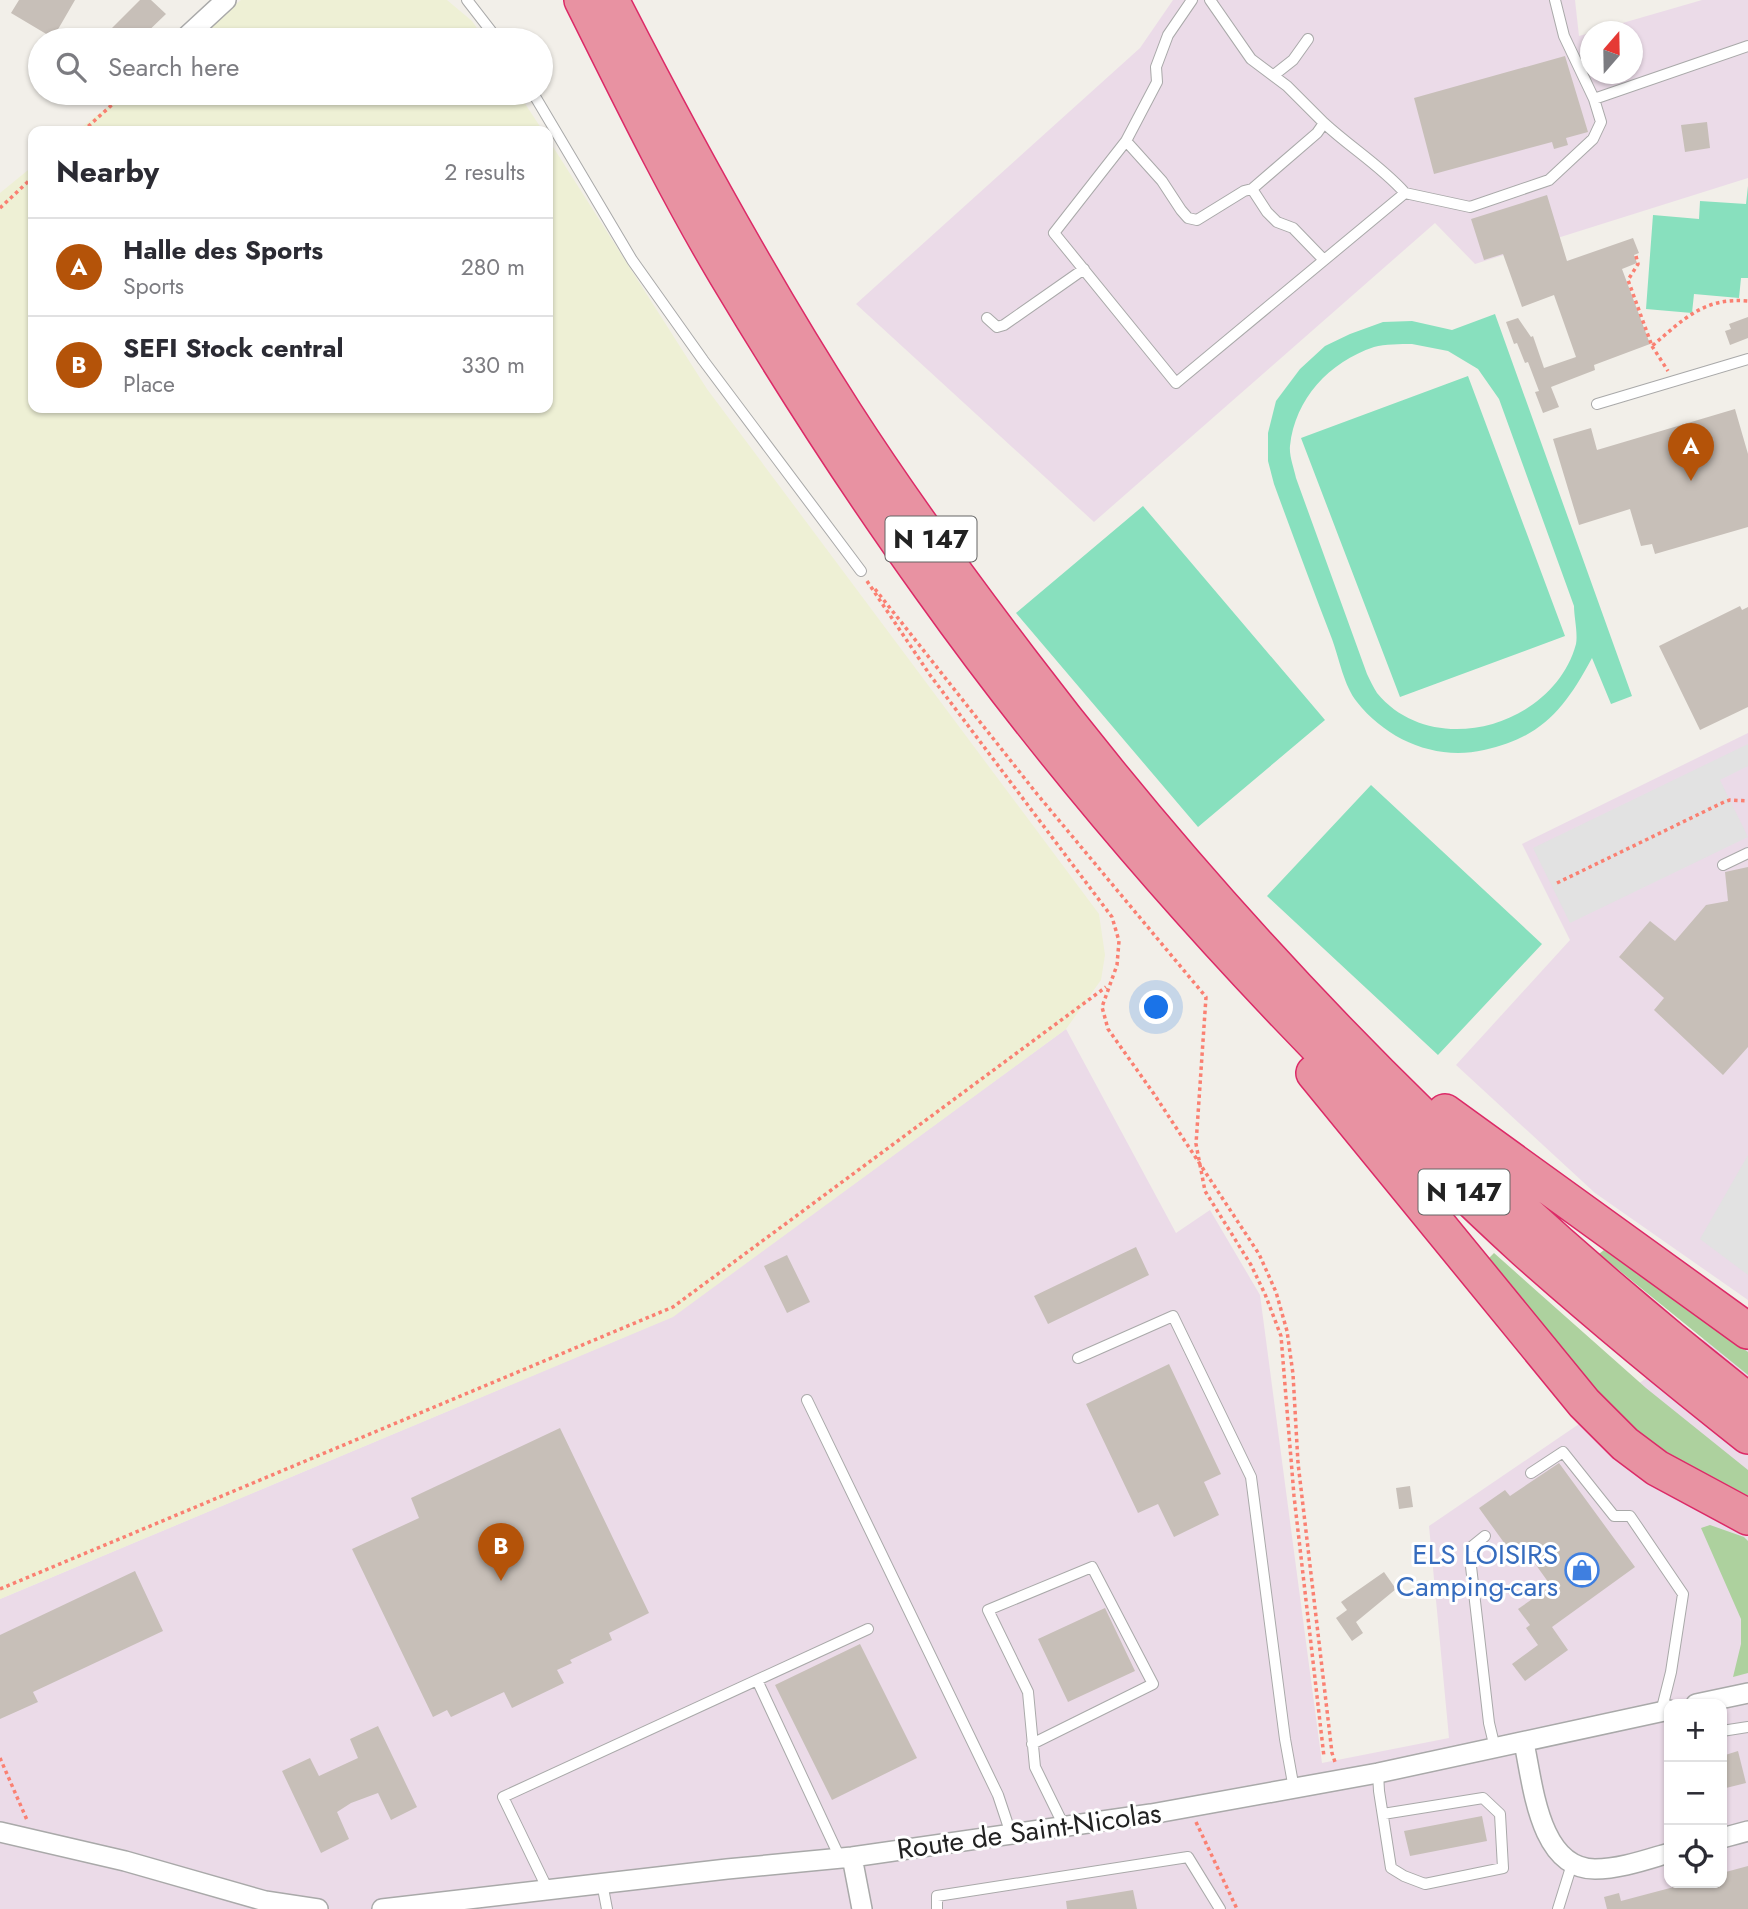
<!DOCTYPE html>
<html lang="en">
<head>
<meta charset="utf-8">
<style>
  :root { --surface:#fff; --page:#f2f2f3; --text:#2b2b33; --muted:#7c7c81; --line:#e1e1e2; --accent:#b45309 }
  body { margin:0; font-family:Jost,sans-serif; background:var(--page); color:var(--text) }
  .controls { position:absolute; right:21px; bottom:21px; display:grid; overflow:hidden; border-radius:14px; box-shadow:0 2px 5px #0004 }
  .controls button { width:63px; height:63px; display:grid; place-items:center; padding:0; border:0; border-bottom:2px solid var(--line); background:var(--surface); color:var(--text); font:35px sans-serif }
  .compass { position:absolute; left:1580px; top:21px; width:63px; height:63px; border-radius:50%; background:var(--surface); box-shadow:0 2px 5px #0004; rotate:20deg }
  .you { position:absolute; left:1157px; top:1008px; width:24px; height:24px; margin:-18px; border:5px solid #fff; border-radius:50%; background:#1a73e8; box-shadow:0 0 0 10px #1a73e833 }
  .badge { display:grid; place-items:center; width:46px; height:46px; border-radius:50%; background:var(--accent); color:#fff; font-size:23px; font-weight:700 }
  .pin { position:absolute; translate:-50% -58px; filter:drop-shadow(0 2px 4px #0008) }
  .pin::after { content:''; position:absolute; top:37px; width:24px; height:21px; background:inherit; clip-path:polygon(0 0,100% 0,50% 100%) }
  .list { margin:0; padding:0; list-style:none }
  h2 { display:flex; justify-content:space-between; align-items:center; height:91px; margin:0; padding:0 28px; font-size:30px }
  h2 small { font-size:23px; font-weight:400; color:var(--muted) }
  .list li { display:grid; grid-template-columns:46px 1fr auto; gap:21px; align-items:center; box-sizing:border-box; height:98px; padding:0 28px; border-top:2px solid var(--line) }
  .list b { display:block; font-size:26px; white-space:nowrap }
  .list p { margin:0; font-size:23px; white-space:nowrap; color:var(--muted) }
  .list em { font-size:23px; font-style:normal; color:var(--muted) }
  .icon { flex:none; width:38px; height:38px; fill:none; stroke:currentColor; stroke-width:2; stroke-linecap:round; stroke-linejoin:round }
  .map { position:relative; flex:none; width:1748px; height:1909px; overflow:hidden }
  .search { position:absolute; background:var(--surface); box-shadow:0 2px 5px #0004; left:28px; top:28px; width:525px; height:77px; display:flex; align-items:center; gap:18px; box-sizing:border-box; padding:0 24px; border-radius:38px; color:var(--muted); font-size:26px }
  .panel { position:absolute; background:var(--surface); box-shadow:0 2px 5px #0004; left:28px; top:126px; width:525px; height:287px; border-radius:14px }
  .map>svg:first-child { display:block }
  .industrial { fill:#ebdbe8; fill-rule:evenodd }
  .farmland { fill:#eef0d5 }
  .forest { fill:#add19e }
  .pitch { fill:#88e0be; fill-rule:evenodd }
  .parking { fill:#e2e2e2 }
  .building { fill:#c7bfb8 }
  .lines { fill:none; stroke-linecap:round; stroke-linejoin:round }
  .lane-casing { stroke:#a9a9a9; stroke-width:12 }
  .street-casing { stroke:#a9a9a9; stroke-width:22 }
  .highway-casing { stroke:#dc2a67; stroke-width:38 }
  .path { stroke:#fa8072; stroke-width:3.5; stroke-dasharray:3.5 3.5; stroke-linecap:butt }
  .lane { stroke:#fff; stroke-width:10 }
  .street { stroke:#fff; stroke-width:19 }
  .highway { stroke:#e892a2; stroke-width:35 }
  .labels { text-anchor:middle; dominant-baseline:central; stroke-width:6; stroke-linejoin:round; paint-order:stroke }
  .shield { fill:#fff; stroke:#646464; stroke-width:2 }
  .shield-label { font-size:26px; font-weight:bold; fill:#222 }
  .shop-label { font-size:28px; fill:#366cbe; stroke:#fff; text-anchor:end }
  .street-label { font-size:28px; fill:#222; stroke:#fff }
</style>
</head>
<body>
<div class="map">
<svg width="1748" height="1909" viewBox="0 0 1748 1909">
  <rect width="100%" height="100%" fill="#f2efe9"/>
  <!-- industrial -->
  <path class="industrial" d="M 1173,0 L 1575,0 L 1579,36 L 1590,33 L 1590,74 L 1632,74 L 1632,32 L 1595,31 L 1702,0 L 1748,0 L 1748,178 L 1475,264 L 1435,223 L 1094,522 L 856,304 L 1140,48 Z
    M 1748,733 L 1748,1300 L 1595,1193 L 1456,1065 L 1570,940 L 1522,844 Z
    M 1066,1029 L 1176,1233 L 1210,1210 L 1260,1295 L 1322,1763 L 1449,1738 L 1429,1526 L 1748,1309 L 1748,1909 L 0,1909 L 0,1599 L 672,1317 ZM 1669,1704 L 1722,1704 L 1722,1883 L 1669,1883 Z"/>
  <!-- farmland -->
  <path class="farmland" d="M 241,0 L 447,0 L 472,21 L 485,40 L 190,40 Z
    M 125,93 L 518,93 L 543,131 L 77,131 Z
    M 548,139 L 707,389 L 1099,914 L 1105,955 L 1101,980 L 1066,1029 L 673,1317 L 0,1599 L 0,193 L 33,166 L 33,408 L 548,408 Z"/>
  <!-- forest -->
  <path class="forest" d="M 1604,1250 L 1748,1352 L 1748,1375 L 1599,1254 Z
    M 1494,1253 L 1646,1388 L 1748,1470 L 1748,1496 L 1676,1458 L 1627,1426 L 1574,1370 L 1525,1308 L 1525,1301 L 1489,1258 Z
    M 1710,1525 L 1744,1537 L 1748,1541 L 1748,1673 L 1733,1677 L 1741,1644 L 1741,1619 L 1701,1528 Z"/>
  <!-- pitch -->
  <path class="pitch" d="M 1748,186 L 1748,278 L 1741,278 L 1739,298 L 1694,294 L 1692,313 L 1646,309 L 1653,215 L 1699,219 L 1700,201 L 1746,204 Z
    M 1495,314 L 1632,696 L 1611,704 L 1592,658 C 1565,708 1543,737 1484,750 C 1436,761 1387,740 1357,702 C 1344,686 1339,658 1332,639 C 1312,587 1293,536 1274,484 L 1268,461 L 1268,433 L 1276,401 L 1300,369 L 1325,346 L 1350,334 L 1383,322 L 1412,321 L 1452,330 ZM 1412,344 L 1448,351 L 1478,369 L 1499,399 L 1574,606 C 1574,617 1578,633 1576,644 C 1554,726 1433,761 1377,693 C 1373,687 1370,680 1367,674 L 1296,478 C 1294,468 1289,456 1290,446 C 1295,399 1329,362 1374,347 C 1385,344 1400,344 1412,344 Z
    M 1468,376 L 1565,636 L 1400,697 L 1301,438 Z
    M 1143,506 L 1325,720 L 1198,827 L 1016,613 Z
    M 1371,785 L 1542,944 L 1438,1055 L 1267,896 Z"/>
  <!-- parking -->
  <path class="parking" d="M 1748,744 L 1748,766 L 1720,780 L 1748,837 L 1570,923 L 1533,848 Z
    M 1748,1155 L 1748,1275 L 1700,1239 Z"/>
  <!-- building -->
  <path class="building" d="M 19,0 L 75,0 L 53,38 L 11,13 Z
    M 140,0 L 151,0 L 166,14 L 139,40 L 100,40 Z
    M 1565,56 L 1588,132 L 1566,138 L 1568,145 L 1554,149 L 1552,142 L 1434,174 L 1414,98 Z
    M 1707,122 L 1710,148 L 1685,152 L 1681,125 Z
    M 1547,195 L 1567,261 L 1633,238 L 1639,253 L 1634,255 L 1637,263 L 1622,269 L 1650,344 L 1594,365 L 1595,370 L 1551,387 L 1559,407 L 1543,413 L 1535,392 L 1539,391 L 1528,362 L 1525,363 L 1517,343 L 1514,344 L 1506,322 L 1518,318 L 1531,337 L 1533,336 L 1544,368 L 1576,357 L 1554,295 L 1522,307 L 1503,254 L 1484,260 L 1471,219 Z
    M 1748,317 L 1748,338 L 1730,345 L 1725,331 L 1731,329 L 1729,324 Z
    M 1735,409 L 1748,454 L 1748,527 L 1655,554 L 1652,544 L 1641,546 L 1630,509 L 1579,525 L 1553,439 L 1591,428 L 1597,450 Z
    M 1740,606 L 1742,610 L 1748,607 L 1748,707 L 1700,730 L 1659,646 Z
    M 1748,867 L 1748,1047 L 1723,1075 L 1654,1010 L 1664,998 L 1619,957 L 1650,921 L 1675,941 L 1706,905 L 1728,901 L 1725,872 Z
    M 1136,1247 L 1149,1275 L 1048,1324 L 1034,1296 Z
    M 787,1255 L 810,1302 L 787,1313 L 764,1266 Z
    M 1169,1364 L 1221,1474 L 1204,1482 L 1219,1515 L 1174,1537 L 1158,1504 L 1138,1513 L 1086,1404 Z
    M 560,1428 L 649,1613 L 609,1633 L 612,1640 L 570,1660 L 572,1663 L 557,1670 L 564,1683 L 512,1708 L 504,1692 L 451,1717 L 447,1710 L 433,1717 L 352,1549 L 419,1518 L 411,1498 Z
    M 1559,1463 L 1635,1567 L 1552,1627 L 1568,1650 L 1525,1681 L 1512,1664 L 1538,1645 L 1526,1628 L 1530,1625 L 1518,1609 L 1551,1586 L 1521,1544 L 1510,1551 L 1479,1508 L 1505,1490 L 1510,1496 Z
    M 1410,1486 L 1413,1507 L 1399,1509 L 1396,1488 Z
    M 135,1571 L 163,1631 L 33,1692 L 38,1702 L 0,1719 L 0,1635 Z
    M 1384,1572 L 1396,1589 L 1356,1622 L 1363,1633 L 1352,1641 L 1336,1618 L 1347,1610 L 1341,1602 Z
    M 1105,1608 L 1135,1671 L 1068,1702 L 1038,1639 Z
    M 860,1644 L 917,1758 L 832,1800 L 775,1685 Z
    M 378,1726 L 417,1807 L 391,1820 L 378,1793 L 351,1803 L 337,1812 L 349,1839 L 321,1853 L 282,1771 L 310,1758 L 319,1776 L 358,1758 L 350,1739 Z
    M 1738,1751 L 1746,1783 L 1722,1789 L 1722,1756 Z
    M 1482,1816 L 1487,1841 L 1410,1856 L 1404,1831 Z
    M 1748,1866 L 1748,1909 L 1607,1909 L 1604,1897 L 1619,1893 L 1621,1901 L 1689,1883 L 1722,1883 L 1722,1873 Z
    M 1133,1890 L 1137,1909 L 1067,1909 L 1066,1901 Z"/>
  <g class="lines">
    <defs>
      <path id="lane" d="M 467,0 L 498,40
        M 1192,0 L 1168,35 L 1156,67 L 1157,82 L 1126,141 L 1054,233 L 1176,383 L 1405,193 L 1470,207 L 1549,180 L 1593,139 L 1601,122 L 1594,99
        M 1555,0 L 1564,36 L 1594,99 L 1748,46
        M 1274,75 L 1293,60 L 1308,39
        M 533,93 L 632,260 L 703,360 L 861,571
        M 1324,123 C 1351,148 1381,166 1405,193
        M 1126,141 L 1162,181 L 1181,210 L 1188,218 L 1197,220 L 1244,191 L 1252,189 L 1317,133 L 1324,123 L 1287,86 L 1251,59 L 1210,0
        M 1252,189 L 1267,212 L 1277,222 L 1293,228 L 1323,259
        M 987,318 L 997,327 L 1004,325 L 1084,269
        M 1597,404 L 1748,359
        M 1723,865 L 1748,853
        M 1078,1358 L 1173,1316 L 1251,1477 L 1285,1739 L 1294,1789
        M 807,1400 L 998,1795 L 1011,1834
        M 1531,1473 L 1563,1452 L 1614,1516 L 1630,1516 L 1683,1594 L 1671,1672 L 1661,1712
        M 1485,1536 L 1469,1549 L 1489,1723 L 1495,1748
        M 757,1680 L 840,1858
        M 1722,1731 L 1748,1727
        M 1032,1744 L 1153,1684 L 1092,1567 L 988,1610 L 1028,1692 L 1035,1767 L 1064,1826
        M 1378,1773 L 1379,1791 L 1391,1868 L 1404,1876 L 1425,1884 L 1503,1868 L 1500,1814 L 1483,1798 L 1383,1814
        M 602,1883 L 607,1909
        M 548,1890 L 503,1797 L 868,1629
        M 937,1909 L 937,1896 L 1188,1857 L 1220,1909
        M 1558,1909 L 1572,1864"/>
      <path id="street" d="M 187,36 L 226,0
        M 1696,1704 L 1748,1693
        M 1524,1743 C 1533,1784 1539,1869 1595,1869 C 1620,1869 1645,1860 1669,1853
        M 0,1832 L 125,1861 L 265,1901 L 318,1909
        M 1722,1838 L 1748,1831
        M 852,1857 L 862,1909
        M 382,1909 L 727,1869 L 852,1857 L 1151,1814 L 1378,1773 L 1669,1710"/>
      <path id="highway" d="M 582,0 C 628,92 673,185 726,274 C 790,381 858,487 931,588 C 1058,766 1202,931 1356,1086 C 1411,1142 1467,1197 1525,1250 C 1597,1314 1672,1376 1748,1436
        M 611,0 C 683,141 759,280 845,414 C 899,498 959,580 1020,660 C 1230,937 1474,1186 1748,1401
        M 1314,1073 L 1584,1403 L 1625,1444 L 1657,1468 L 1748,1517
        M 1445,1112 L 1748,1331"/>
    </defs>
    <!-- lane casing -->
    <use href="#lane" class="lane-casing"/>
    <!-- street casing -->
    <use href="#street" class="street-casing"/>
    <!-- highway casing -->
    <use href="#highway" class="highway-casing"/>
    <!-- path -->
    <path class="path" d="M 83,131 L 125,93
      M 0,208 L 33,177
      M 1636,256 L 1638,264 L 1628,280 L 1652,346 C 1684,319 1704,297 1748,301
      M 1652,346 L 1668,371
      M 867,581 L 930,675 L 1112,917 L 1119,941 L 1117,965 L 1102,1007 L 1108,1029 L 1154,1094 L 1259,1254 L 1276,1292 L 1287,1331 L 1293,1374 L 1298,1463 L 1332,1753 L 1336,1765
      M 875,589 L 1037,794 L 1206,997 L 1196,1144 L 1205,1191 L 1251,1265 L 1265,1294 L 1281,1336 L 1294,1496 L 1324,1757
      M 1557,883 L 1724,802 L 1730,800 L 1748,801
      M 0,1589 L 673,1307 L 1106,987
      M 0,1758 L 27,1820
      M 1196,1822 L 1237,1909"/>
    <!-- lane -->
    <use href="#lane" class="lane"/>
    <!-- street -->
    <use href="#street" class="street"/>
    <!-- highway -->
    <use href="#highway" class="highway"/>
  </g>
  <!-- icons -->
  <defs>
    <symbol id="shop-ring" viewBox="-11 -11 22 22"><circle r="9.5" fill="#fff" stroke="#3f7fe0" stroke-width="1.5"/><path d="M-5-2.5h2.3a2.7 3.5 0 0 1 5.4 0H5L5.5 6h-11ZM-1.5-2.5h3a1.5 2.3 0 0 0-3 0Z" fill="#3f7fe0"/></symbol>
  </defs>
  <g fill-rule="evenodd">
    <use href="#shop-ring" x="1563" y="1551" width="38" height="38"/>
  </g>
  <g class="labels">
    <!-- shield labels -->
    <g class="shield">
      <rect x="885.5" y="516.5" width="91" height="45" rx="5"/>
      <rect x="1418.5" y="1169.5" width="91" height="45" rx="5"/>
    </g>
    <g class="shield-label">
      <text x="931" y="539">N 147</text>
      <text x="1464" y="1192">N 147</text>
    </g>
    <!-- shop labels -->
    <g class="shop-label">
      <text x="1558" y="1554">ELS LOISIRS<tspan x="1558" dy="32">Camping-cars</tspan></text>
    </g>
    <!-- street labels -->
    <g class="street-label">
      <text transform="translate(1029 1831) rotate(-8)">Route de Saint-Nicolas</text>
    </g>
  </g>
</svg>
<div class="controls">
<button>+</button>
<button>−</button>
<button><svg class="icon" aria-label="locate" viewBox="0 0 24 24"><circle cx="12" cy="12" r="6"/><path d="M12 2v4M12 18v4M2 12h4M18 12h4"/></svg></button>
</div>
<svg class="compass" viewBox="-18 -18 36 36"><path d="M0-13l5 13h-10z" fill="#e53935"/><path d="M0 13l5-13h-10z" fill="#7c7c81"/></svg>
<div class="you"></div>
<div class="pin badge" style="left:1691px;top:481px">A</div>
<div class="pin badge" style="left:501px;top:1581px">B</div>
<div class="search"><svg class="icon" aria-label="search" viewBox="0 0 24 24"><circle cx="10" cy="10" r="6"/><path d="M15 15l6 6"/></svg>Search here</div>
<section class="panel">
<h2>Nearby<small>2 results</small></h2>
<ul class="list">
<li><span class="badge">A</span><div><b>Halle des Sports</b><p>Sports</p></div><em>280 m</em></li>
<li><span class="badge">B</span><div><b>SEFI Stock central</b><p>Place</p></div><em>330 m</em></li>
</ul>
</section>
</div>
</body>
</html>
